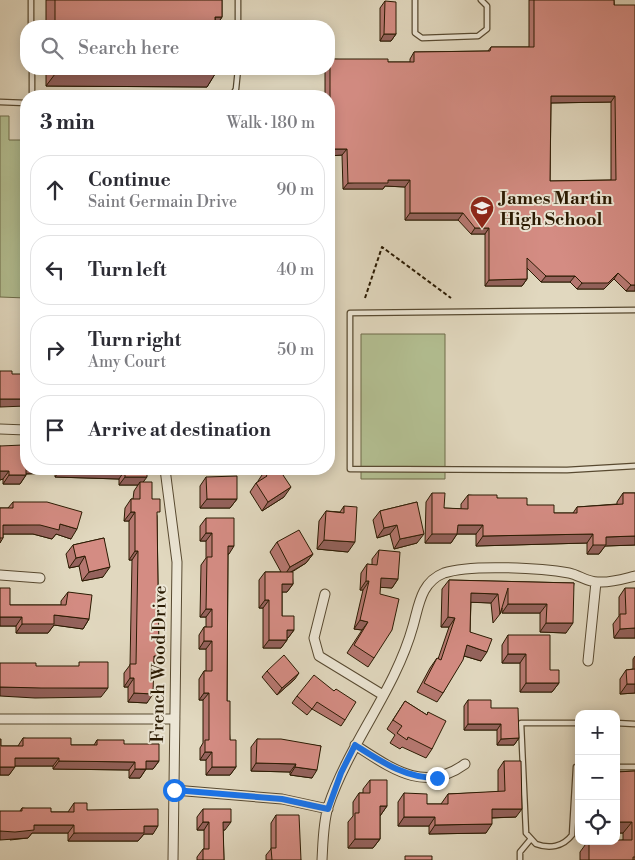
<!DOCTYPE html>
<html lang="en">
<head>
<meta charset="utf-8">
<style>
  :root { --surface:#fff; --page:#f7f7f7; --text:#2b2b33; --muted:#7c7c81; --line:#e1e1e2 }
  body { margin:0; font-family:"Libre Bodoni",serif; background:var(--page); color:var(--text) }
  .controls { position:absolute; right:15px; bottom:15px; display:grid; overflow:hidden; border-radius:10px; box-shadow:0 2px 12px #0003 }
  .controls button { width:45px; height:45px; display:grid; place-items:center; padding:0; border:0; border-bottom:1px solid var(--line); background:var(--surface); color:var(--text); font:25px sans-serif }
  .stop { position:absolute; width:15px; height:15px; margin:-11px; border:4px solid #1a73e8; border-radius:50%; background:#fff }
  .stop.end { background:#1a73e8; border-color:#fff; box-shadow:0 1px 5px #0008 }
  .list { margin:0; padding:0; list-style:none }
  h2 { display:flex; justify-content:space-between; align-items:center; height:65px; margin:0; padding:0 20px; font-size:21px }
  h2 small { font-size:16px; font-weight:400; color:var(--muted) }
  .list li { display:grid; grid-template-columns:32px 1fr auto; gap:15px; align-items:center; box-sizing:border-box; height:70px; margin:0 10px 10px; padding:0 10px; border:1px solid var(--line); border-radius:20px }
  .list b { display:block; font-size:19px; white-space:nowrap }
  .list p { margin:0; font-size:16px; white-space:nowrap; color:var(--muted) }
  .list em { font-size:16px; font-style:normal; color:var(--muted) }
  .icon { flex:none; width:28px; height:28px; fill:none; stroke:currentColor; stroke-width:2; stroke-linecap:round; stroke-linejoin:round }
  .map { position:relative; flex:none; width:635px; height:860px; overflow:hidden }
  .search { position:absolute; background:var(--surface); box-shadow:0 2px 12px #0003; left:20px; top:20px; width:315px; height:55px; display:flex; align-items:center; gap:12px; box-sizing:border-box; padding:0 18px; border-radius:20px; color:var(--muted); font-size:19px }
  .panel { position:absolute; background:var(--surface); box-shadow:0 2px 12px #0003; left:20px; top:90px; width:315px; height:385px; border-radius:20px }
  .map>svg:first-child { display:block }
  .green { fill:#b3bf92; stroke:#6e6c4a }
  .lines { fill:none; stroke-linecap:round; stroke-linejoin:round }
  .service-casing { stroke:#584a31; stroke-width:7 }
  .minor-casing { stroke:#584a31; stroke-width:11 }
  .path { stroke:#2a1a02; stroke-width:2; stroke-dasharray:4 2.5; stroke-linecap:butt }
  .service { stroke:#ece6d5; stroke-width:4.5 }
  .minor { stroke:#ece6d5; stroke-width:9 }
  .wall { fill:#b67871; stroke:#2a1a02; fill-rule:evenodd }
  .shaded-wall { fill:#94625c; stroke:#2a1a02 }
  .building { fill:#d48c83; stroke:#2a1a02; fill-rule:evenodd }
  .route { stroke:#1a73e8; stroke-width:6 }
  .labels { text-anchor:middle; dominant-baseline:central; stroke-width:4; stroke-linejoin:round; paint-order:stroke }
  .poi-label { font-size:18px; font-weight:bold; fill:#2a1a02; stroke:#ece6d5; text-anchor:start }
  .street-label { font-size:18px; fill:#2a1a02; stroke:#ece6d5 }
</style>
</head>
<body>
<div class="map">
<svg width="635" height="860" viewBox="0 0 635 860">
  <rect width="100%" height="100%" fill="#e1d8bf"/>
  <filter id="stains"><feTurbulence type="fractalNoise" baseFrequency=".004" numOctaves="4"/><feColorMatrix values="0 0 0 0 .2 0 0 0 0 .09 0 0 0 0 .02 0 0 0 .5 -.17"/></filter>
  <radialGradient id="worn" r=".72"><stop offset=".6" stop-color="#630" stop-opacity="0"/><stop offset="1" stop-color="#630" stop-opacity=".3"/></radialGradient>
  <!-- green -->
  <path class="green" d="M 0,116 L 9,116 L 9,140 L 26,140 L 26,298 L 0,297 Z
    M 361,334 L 445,334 L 445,479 L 361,479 Z"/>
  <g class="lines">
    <defs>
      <path id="service" d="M 31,0 L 31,26
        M 415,0 L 415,33 L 422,38 L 478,36 L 487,29 L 487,6 L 481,0
        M 238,26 L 238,0
        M 32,69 L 32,96
        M 232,96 L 236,89 L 238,69
        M 0,102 L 26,103
        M 635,310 L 350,313 L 350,469 L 567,470 L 635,466
        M 579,723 L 521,723 L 526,833 L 536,844 C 549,849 563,847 572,835 L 576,767 L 579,767
        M 616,723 L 635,724
        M 616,767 L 635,767
        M 520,860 L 520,852 L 530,840"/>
      <path id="minor" d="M 0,429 L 26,430
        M 165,469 L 177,562 L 173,860
        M 0,575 L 40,578
        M 325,594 L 314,638 L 319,656 L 383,695
        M 588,661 L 596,582
        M 0,719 L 175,719
        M 355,745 C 391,768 424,794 465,764
        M 174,790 L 282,799 L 328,809
        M 322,860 C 323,843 323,824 328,807 C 349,743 395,691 413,626 C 419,605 421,582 444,573 C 470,564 542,568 569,573 C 579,575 587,582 598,582 C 611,583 623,579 635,576"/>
    </defs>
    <!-- service casing -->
    <use href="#service" class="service-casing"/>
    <!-- minor casing -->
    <use href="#minor" class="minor-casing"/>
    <!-- path -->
    <path class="path" d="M 365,298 L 382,247 L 451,298"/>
    <!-- service -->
    <use href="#service" class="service"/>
    <!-- minor -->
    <use href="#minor" class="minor"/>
  </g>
  <!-- wall -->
  <path class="wall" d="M 46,0 L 222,0 L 222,17 L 216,26 L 46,26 Z
    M 529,0 L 614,0 L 635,291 L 626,291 L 614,279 L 604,289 L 577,289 L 570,282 L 541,282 L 527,268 L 527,279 L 522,286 L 485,286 L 485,234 L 471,234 L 458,220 L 405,220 L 405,187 L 385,186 L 383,189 L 343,189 L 342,155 L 329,156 L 329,96 L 325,96 L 325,69 L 329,69 L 329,60 L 330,59 L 388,62 L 410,62 L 410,59 L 414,52 L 488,51 L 491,47 L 529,47 ZM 611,102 L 611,180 L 550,181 L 551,103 Z
    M 385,1 L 396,34 L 391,41 L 380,41 L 380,8 Z
    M 46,69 L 215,69 L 215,74 L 207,87 L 46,86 Z
    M 0,446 L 23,453 L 26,469 L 147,469 L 143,482 L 152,499 L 157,516 L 159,656 L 154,664 L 147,703 L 128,702 L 128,687 L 124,687 L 124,673 L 130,665 L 132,560 L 129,560 L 129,521 L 124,521 L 125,508 L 131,499 L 133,499 L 134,491 L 138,485 L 119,485 L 119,479 L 55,477 L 55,473 L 26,474 L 26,475 L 20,484 L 3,484 L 3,479 L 0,480 Z
    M 264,472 L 284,497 L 262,511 L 250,492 L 256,483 L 258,482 L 258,481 Z
    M 206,477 L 237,499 L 230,508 L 200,508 L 200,486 Z
    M 432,493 L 444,508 L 461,509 L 461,504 L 468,495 L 497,498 L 527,505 L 554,513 L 573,513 L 577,507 L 617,504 L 617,502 L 623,493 L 635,493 L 635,545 L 605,546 L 599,554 L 587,554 L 587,543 L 476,546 L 476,534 L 457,534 L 451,543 L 425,543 L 426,502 Z
    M 13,502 L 71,539 L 56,534 L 52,539 L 33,534 L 3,534 L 3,538 L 0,543 L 0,508 L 8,508 Z
    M 417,502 L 417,543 L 394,549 L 390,534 L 377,538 L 373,520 L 380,511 Z
    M 344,506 L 348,552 L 317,549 L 319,521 L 326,511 L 340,512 Z
    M 206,518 L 229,554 L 228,554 L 227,701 L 230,740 L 236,767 L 230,775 L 206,775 L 206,760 L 200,760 L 200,748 L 203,743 L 203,700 L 199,700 L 199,679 L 204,671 L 206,671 L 206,649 L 199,649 L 199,635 L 204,627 L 206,627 L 206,617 L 200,617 L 201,565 L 206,558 L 206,541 L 200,541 L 200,526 Z
    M 104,538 L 103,577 L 82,581 L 79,566 L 69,568 L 66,554 L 73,545 Z
    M 277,542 L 313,554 L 306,563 L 292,572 L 293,584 L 287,592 L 282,592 L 282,616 L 294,630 L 288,638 L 287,638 L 287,640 L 281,648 L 263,648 L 263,608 L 259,608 L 259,580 L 265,572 L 281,572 L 270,552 Z
    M 379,550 L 398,579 L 392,588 L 380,587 L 374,658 L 368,667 L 347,653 L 362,630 L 354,629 L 363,590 L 360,590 L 361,573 L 367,564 L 372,565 L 372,559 Z
    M 449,580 L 574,583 L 566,633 L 540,632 L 540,613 L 502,613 L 502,608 L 500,614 L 493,623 L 491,603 L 471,602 L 470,632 L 481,661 L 464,656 L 443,693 L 437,702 L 417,692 L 430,668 L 437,658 L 438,659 L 449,627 L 441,627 L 442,589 Z
    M 625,588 L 635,638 L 614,638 L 613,624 L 619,616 L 619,597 Z
    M 68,592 L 89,619 L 83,629 L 54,625 L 48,633 L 16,633 L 16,626 L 0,626 L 10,605 L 61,605 L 61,601 Z
    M 508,635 L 550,670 L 559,683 L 552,692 L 520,692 L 520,663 L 502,663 L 502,645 Z
    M 635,656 L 635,693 L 620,694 L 620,679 L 626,670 L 633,669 L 633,659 Z
    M 267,671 L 295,679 L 277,695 L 262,677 Z
    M 334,691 L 345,720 L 341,726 L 312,709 L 307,715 L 292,703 L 297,696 Z
    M 468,700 L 491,708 L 519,738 L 514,745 L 497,745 L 497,730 L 464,730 L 464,706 Z
    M 405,701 L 427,715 L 428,712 L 432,749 L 426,758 L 402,747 L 400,749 L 390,743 L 395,735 L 387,729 Z
    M 23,738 L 71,745 L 94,745 L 97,740 L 124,744 L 159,761 L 153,769 L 146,769 L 140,778 L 129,778 L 129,770 L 53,769 L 53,766 L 15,766 L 9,775 L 0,775 L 1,746 L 18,746 Z
    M 257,739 L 321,746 L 312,778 L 290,775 L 290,772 L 251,771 L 251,747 Z
    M 504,761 L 516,817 L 492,818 L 486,833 L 429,834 L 429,826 L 398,826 L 398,802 L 404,793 L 427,804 L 441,804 L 448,794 L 498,792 L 498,770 Z
    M 635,771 L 635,860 L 580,860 L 580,852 L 588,841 L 616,841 L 623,840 L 623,833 L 616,833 L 616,772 Z
    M 370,780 L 387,806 L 380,816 L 380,839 L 373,848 L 348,848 L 348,822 L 353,816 L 353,802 L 359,793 L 363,793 L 363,789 Z
    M 74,803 L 87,810 L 153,834 L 144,834 L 138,841 L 68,841 L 68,833 L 32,833 L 28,838 L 10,840 L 20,811 L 22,808 L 51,812 L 68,812 Z
    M 203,809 L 225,830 L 223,830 L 224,860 L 197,860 L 197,857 L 203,849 L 204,849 L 204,830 L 197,830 L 197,817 Z
    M 276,815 L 301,860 L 266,860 L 266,855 L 271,849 L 271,823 Z"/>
  <!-- shaded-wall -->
  <path class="shaded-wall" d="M 215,17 L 222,17 L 216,26 Z
    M 384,34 L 396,34 L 391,41 L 380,41 Z
    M 55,74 L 215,74 L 207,87 L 46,86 Z
    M 551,96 L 615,96 L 611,102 L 546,103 Z
    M 332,149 L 347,149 L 342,155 L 329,156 Z
    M 388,180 L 410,180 L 405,187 L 385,186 L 383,189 L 343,189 L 348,183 Z
    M 410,213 L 463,213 L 458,220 L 405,220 Z
    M 475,228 L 489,228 L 485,234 L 471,234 Z
    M 329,248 L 333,248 L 329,254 Z
    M 618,273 L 614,279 L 604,289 L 577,289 L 582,283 Z
    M 546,276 L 575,276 L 570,282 L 541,282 Z
    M 527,279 L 522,286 L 485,286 L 489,280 Z
    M 631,285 L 635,285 L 635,291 L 626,291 Z
    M 0,399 L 26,399 L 26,406 L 0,407 Z
    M 26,465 L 26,469 L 58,469 L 55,473 L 20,474 Z
    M 61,469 L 76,469 L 125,470 L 119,479 L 55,477 Z
    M 285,469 L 300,469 L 298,472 L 283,472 Z
    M 0,471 L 9,471 L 3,479 L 0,480 Z
    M 9,475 L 26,475 L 20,484 L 3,484 Z
    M 125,477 L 147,477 L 141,485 L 140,482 L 138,485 L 119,485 Z
    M 291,487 L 284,497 L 262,511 L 268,502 Z
    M 207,499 L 237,499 L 230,508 L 200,508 Z
    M 131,512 L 135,512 L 129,521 L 124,521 Z
    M 60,524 L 77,529 L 71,539 L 56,534 L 52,539 L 33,534 L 0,534 L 3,525 Z
    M 397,525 L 390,534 L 377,538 L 384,528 Z
    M 458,525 L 483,525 L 476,534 L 457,534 L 451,543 L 425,543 L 432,534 Z
    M 206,533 L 212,533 L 206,541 L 200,541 Z
    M 424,534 L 417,543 L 394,549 L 400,539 Z
    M 593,534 L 587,543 L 476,546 L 483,536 Z
    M 635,536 L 635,545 L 605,546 L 599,554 L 587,554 L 593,545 L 606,537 Z
    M 324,540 L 355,542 L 348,552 L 317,549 Z
    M 228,546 L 234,546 L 229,554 L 223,554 Z
    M 135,551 L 138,551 L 132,560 L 129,560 Z
    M 313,554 L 306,563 L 284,576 L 290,567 Z
    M 85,556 L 79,566 L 69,568 L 76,558 Z
    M 110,567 L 103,577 L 82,581 L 89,572 Z
    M 381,578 L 398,579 L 392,588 L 375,587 Z
    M 366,581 L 369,581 L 363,590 L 360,590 Z
    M 282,584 L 293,584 L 287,592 L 276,592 Z
    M 471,593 L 498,594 L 491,603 L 464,602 Z
    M 265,600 L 269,600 L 263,608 L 259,608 Z
    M 508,604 L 547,604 L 540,613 L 502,613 Z
    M 206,609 L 212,609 L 206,617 L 200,617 Z
    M 54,615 L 89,619 L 83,629 L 54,625 L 48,633 L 16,633 L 22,624 Z
    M 0,617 L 22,617 L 16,626 L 0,626 Z
    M 448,617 L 455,618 L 449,627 L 441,627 Z
    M 360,620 L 368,622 L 362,630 L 354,629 Z
    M 546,623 L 573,623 L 566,633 L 540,632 Z
    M 635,628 L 635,638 L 614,638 L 620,629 Z
    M 287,630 L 294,630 L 288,638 L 281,638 Z
    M 269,640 L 287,640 L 281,648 L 263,648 Z
    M 204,641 L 212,641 L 206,649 L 199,649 Z
    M 467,645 L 487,652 L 481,661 L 461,655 Z
    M 508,654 L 526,654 L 520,663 L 502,663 Z
    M 154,656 L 159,656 L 153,665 Z
    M 299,673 L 295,679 L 277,695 L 282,688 Z
    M 130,678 L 134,678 L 128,687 L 124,687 Z
    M 526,683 L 559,683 L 552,692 L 520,692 Z
    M 627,684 L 635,684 L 635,693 L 620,694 Z
    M 0,687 L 108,688 L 101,697 L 35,698 L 0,696 Z
    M 134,693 L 153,694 L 147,703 L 128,702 Z
    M 204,693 L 209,693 L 203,700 L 199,700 Z
    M 468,724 L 501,724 L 497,730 L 464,730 Z
    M 519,738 L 514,745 L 497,745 L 501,739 Z
    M 205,752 L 212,752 L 206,760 L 200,760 Z
    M 15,758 L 59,758 L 53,766 L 9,766 Z
    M 59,761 L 135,762 L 129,770 L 53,769 Z
    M 146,761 L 159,761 L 153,769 L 140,769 Z
    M 256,763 L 296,764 L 290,772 L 251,771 Z
    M 0,767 L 15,767 L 9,775 L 0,775 Z
    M 212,767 L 236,767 L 230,775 L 206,775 Z
    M 295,767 L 317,770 L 312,778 L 290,775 Z
    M 135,769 L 146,769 L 140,778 L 129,778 Z
    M 380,806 L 387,806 L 380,816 L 373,816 Z
    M 492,809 L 522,809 L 516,817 L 486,818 Z
    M 404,817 L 435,817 L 429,826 L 398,826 Z
    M 203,822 L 209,822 L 204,830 L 197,830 Z
    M 223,822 L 231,822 L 225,830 L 217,830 Z
    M 616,822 L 632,822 L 623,833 L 616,833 Z
    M 492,824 L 486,833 L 429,834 L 435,825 Z
    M 34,825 L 74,825 L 68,833 L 32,833 L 28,838 L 0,840 L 0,831 Z
    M 144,826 L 158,826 L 153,834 L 144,834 L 138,841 L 68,841 L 74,833 Z
    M 355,839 L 380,839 L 373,848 L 348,848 Z"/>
  <!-- building -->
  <path class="building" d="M 55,0 L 222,0 L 222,17 L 215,17 L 215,26 L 55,26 Z
    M 534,0 L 614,0 L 614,5 L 635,5 L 635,285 L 631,285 L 618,273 L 608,283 L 582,283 L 575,276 L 546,276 L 527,258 L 527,279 L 489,280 L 489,228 L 475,228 L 463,213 L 410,213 L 410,180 L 388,180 L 388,183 L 348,183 L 347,149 L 332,149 L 332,128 L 330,128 L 330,59 L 388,59 L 388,62 L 414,62 L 414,52 L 490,51 L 491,47 L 534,47 ZM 551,96 L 615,96 L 616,180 L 550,181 Z
    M 385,1 L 396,2 L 396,34 L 384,34 Z
    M 55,69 L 215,69 L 215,74 L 55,74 Z
    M 329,228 L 333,228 L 333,248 L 329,248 Z
    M 0,371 L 12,371 L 12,374 L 26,374 L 26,399 L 0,399 Z
    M 23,445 L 23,453 L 26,453 L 26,475 L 9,475 L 9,471 L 0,471 L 0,446 Z
    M 76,469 L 147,469 L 147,477 L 125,477 L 125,470 Z
    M 269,469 L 279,469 L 291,487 L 268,502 L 256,483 L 267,476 L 264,472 Z
    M 237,476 L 237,499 L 207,499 L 206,477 Z
    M 140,482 L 152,482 L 152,499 L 160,499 L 160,512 L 157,512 L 159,656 L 154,656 L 153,694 L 134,693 L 134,678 L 130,678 L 130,664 L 136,664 L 138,551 L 135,551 L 135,512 L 131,512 L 131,499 L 140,499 Z
    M 432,493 L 445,493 L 444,508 L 468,509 L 468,495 L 497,495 L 497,498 L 527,498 L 527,505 L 554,505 L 554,513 L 577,513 L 577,507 L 623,504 L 623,493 L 635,493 L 635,536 L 606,537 L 606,545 L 593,545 L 593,534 L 483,536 L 483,525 L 458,525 L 457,534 L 432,534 Z
    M 13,502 L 47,502 L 82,512 L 77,529 L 60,524 L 59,530 L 40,525 L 3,525 L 3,538 L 0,538 L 0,508 L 13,508 Z
    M 417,502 L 424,534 L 400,539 L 397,525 L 384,528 L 380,511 Z
    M 344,506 L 357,507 L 355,542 L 324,540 L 326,511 L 344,513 Z
    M 206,518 L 234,518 L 234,546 L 228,546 L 227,701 L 230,701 L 230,740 L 236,740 L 236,767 L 212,767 L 212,752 L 205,752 L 205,740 L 209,740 L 209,693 L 204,693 L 204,671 L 212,671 L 212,641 L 204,641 L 204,627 L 212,627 L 212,609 L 206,609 L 207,557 L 212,557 L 212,533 L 206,533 Z
    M 299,530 L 313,554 L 290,567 L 277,542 Z
    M 104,538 L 110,567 L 89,572 L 85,556 L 76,558 L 73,545 Z
    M 379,550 L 400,552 L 398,579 L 381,578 L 380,594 L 399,599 L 392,630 L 374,658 L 354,645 L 368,622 L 360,620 L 369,581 L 366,581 L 367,564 L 377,565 Z
    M 265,572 L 293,572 L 293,584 L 282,584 L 282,616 L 294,616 L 294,630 L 287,630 L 287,640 L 269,640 L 269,600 L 265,600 Z
    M 449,580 L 574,583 L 573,623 L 546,623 L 547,604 L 508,604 L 508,588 L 500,614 L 498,594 L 471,593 L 470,632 L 492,639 L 487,652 L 467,645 L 463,660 L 443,693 L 424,683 L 437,658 L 441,660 L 455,618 L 448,617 Z
    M 0,588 L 10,588 L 10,605 L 66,605 L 68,592 L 92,595 L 89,619 L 54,615 L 54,624 L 22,624 L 22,617 L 0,617 Z
    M 625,588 L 635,588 L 635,628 L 620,629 L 620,614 L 626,614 Z
    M 508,635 L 550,635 L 550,670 L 559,670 L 559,683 L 526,683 L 526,654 L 508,654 Z
    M 284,655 L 299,673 L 282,688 L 267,671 Z
    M 79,662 L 108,662 L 108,688 L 41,688 L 0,687 L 0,663 L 36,663 L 36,666 L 79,666 Z
    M 635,669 L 635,684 L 627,684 L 626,670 Z
    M 314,675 L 334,691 L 336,689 L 356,702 L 345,720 L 317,702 L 312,709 L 297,696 Z
    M 468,700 L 491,700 L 491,708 L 518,708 L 519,738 L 501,739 L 501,724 L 468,724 Z
    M 405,701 L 427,715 L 428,712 L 446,721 L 432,749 L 408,737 L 407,740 L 397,733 L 402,726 L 393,720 Z
    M 23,738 L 71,738 L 71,745 L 97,745 L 97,740 L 124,740 L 124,744 L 159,744 L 159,761 L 146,761 L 146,769 L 135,769 L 135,762 L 59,761 L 59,758 L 15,758 L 15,767 L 0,767 L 0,739 L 1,739 L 1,746 L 23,746 Z
    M 257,739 L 281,739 L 321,746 L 317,770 L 295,767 L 296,764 L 256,763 Z
    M 504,761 L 521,761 L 522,809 L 492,809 L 492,824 L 435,825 L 435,817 L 404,817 L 404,793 L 427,794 L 427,804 L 448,804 L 448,794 L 505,791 Z
    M 635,771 L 635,857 L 633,857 L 633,860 L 589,860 L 589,841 L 616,841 L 616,840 L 632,840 L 632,822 L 616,822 L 616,772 Z
    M 370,780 L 387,780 L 387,806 L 380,806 L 380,839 L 355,839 L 355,813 L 359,813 L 359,793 L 370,793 Z
    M 74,803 L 87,803 L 87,810 L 158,809 L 158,826 L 144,826 L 144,833 L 74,833 L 74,825 L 34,825 L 34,830 L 15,832 L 0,831 L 0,811 L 22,811 L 22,808 L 51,808 L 51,812 L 74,812 Z
    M 203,809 L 231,809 L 231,822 L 223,822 L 224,860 L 203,860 L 203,849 L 209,849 L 209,822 L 203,822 Z
    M 276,815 L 299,815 L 301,860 L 272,860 L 271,848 L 276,848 Z
    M 405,856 L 432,856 L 432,860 L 405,860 Z"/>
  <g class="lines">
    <!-- route -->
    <path class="route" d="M 174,790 L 282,799 L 328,809 L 341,773 L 355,745 C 382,762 405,778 437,778"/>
  </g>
  <!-- icons -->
  <defs>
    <symbol id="school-pin" viewBox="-11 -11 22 30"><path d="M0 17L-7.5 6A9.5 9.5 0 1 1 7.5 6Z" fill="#8f2418" stroke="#ece6d5"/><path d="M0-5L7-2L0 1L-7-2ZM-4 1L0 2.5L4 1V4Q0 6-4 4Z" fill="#fff"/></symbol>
  </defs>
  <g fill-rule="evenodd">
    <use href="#school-pin" x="468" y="194" width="28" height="38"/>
  </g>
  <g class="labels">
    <!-- poi labels -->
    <g class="poi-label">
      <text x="500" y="198">James Martin<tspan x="500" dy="21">High School</tspan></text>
    </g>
    <!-- street labels -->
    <g class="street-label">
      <text transform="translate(159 664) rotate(-89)">French Wood Drive</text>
    </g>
  </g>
  <rect width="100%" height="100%" filter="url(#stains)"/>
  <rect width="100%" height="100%" fill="url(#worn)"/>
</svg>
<div class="controls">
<button>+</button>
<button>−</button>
<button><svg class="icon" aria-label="locate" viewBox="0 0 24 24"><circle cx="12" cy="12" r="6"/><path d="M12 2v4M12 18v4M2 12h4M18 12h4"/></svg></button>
</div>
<div class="stop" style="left:174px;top:790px"></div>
<div class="stop end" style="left:437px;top:778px"></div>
<div class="search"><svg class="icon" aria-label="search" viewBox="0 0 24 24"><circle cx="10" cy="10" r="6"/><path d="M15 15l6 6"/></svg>Search here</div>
<section class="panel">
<h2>3 min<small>Walk · 180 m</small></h2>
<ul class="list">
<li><svg class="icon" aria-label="ahead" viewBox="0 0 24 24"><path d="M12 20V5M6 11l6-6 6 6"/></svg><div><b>Continue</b><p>Saint Germain Drive</p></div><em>90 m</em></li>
<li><svg class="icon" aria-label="left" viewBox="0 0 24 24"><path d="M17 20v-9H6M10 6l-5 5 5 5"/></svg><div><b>Turn left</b></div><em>40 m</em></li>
<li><svg class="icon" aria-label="right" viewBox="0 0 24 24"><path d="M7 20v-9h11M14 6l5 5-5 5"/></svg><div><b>Turn right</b><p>Amy Court</p></div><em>50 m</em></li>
<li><svg class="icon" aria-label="arrive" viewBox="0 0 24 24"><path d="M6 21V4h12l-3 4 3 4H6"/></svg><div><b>Arrive at destination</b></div></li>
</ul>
</section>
</div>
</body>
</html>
